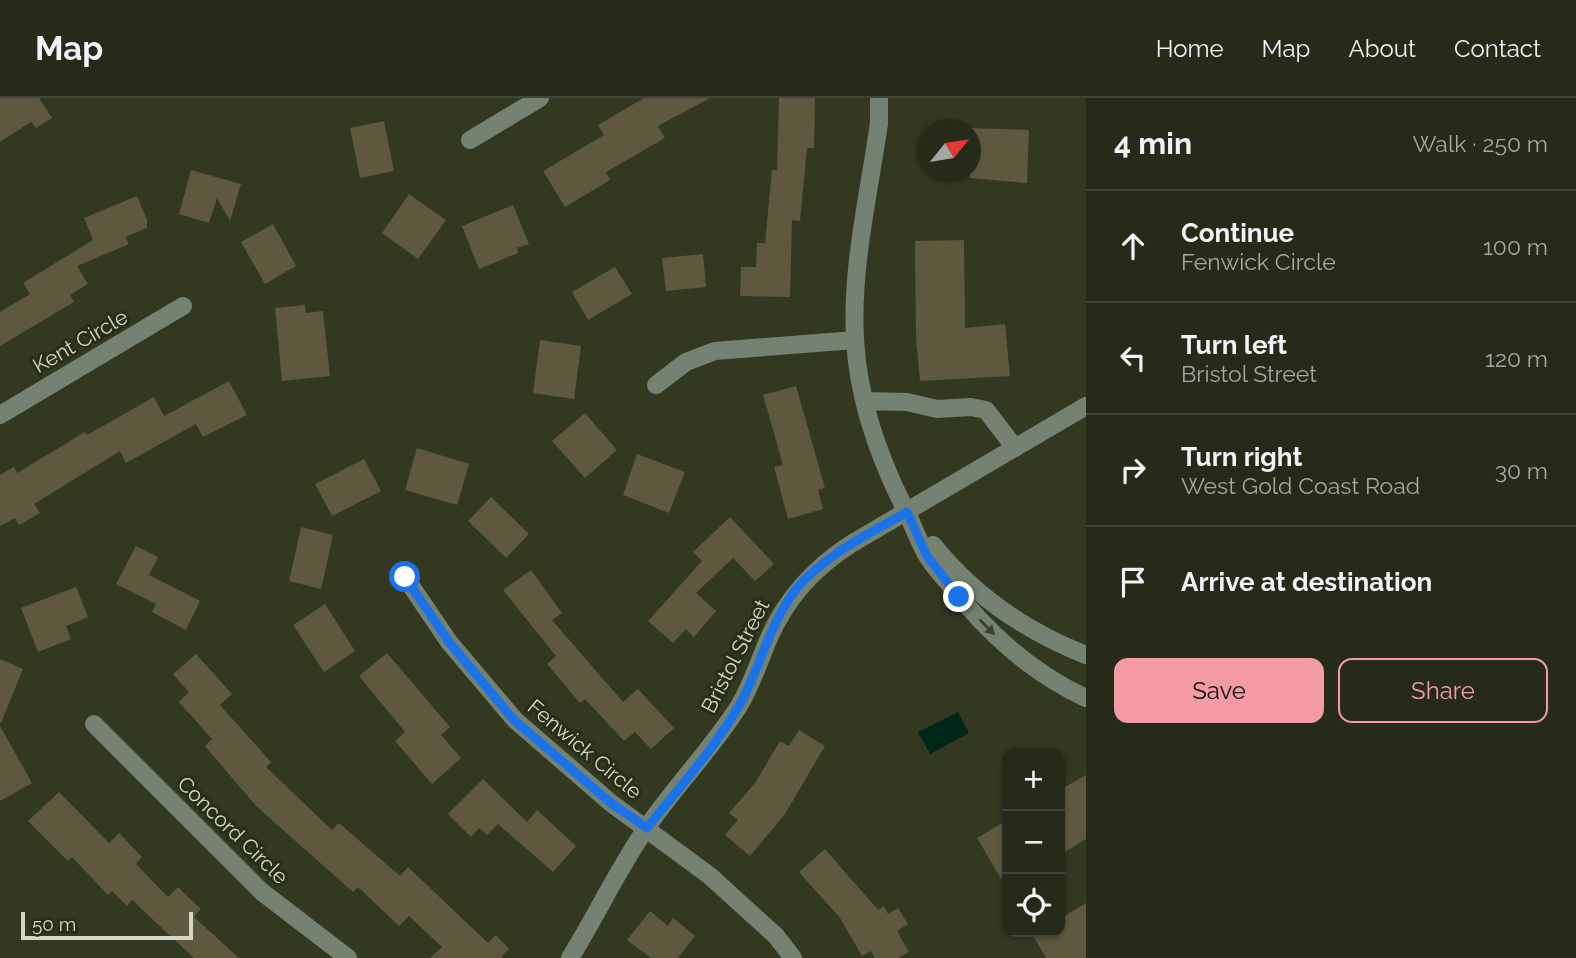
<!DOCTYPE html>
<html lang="en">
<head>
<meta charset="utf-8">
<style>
  :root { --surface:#262a19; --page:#2e3222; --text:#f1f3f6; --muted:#a4a7a2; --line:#424638; --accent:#f49aa4 }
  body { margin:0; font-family:Raleway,sans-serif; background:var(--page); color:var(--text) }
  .controls { position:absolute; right:21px; bottom:21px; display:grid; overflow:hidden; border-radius:14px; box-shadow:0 2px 5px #0004 }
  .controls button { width:63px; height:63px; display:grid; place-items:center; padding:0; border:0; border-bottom:2px solid var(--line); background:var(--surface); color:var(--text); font:35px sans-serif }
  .compass { position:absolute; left:918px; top:21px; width:63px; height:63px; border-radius:50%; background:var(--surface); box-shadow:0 2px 5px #0004; rotate:60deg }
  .scale { position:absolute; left:21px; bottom:18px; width:172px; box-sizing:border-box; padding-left:7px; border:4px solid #d4d8c9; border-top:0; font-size:19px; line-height:24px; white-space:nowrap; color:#d4d8c9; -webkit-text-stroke:5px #292e17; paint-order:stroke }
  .stop { position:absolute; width:21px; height:21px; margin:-16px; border:5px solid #1a73e8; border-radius:50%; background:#fff }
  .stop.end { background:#1a73e8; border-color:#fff; box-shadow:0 2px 7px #0008 }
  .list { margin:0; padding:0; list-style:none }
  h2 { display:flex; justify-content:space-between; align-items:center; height:91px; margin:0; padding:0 28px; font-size:30px }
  h2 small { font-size:23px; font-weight:400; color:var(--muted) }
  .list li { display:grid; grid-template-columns:46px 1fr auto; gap:21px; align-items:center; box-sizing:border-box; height:112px; padding:0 28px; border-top:2px solid var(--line) }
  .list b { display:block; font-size:26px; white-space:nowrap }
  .list p { margin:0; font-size:23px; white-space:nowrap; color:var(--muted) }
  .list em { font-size:23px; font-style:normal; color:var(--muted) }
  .actions { display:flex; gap:14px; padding:21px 28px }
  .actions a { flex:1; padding:16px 0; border:2px solid var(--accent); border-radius:14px; text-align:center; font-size:24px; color:var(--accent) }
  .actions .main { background:var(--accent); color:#111 }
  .icon { flex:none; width:38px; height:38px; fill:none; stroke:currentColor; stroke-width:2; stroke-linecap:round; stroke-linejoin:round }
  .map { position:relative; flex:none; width:1086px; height:860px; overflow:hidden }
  header { display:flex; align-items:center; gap:42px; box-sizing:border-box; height:98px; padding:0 35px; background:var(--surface); border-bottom:2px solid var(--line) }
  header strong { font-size:33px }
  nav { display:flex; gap:38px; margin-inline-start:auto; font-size:24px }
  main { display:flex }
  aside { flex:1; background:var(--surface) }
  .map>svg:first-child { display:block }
  .water { fill:#002617 }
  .building { fill:#5e583f }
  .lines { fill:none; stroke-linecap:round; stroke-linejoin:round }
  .minor { stroke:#758272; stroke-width:18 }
  .oneway { fill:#383f29 }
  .route { stroke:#1a73e8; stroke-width:9 }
  .labels { text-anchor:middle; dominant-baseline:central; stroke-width:6; stroke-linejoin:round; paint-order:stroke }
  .street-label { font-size:21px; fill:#d4d8c9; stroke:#292e17 }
</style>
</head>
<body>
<header>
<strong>Map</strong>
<nav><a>Home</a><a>Map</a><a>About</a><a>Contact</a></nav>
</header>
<main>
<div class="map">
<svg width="1086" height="860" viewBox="0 0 1086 860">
  <rect width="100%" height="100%" fill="#333821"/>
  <!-- water -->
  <path class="water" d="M 958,614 L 969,635 L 930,656 L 918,634 Z"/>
  <!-- building -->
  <path class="building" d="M 0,0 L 39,0 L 52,20 L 36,30 L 31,24 L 0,44 Z
    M 644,0 L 710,0 L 658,28 L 665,40 L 606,74 L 610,82 L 565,109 L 543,73 L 604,37 L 598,27 Z
    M 779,0 L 815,0 L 814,50 L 807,50 L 800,123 L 792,122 L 790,199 L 740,198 L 741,169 L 756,169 L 757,145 L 765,145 L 772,72 L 777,72 Z
    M 384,23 L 394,73 L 360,80 L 350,30 Z
    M 970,30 L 1029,32 L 1027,85 L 970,80 Z
    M 191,72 L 241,86 L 230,123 L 217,100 L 209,125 L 179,116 Z
    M 409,96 L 446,122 L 418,161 L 382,135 Z
    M 137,98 L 147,122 L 147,130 L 125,139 L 129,146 L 77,168 L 88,186 L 70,197 L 74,204 L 0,248 L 0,214 L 30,196 L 23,185 L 93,142 L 84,120 Z
    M 513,107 L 529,146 L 517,150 L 518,155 L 479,171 L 462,128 Z
    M 273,126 L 296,168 L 265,186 L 241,144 Z
    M 964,142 L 965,230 L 1005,226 L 1010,278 L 920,283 L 916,241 L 915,143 Z
    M 703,156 L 706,189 L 666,193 L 662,160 Z
    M 615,169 L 632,196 L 588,222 L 572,194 Z
    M 305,207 L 306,215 L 323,213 L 330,278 L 282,283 L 275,210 Z
    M 540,242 L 581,248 L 574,301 L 533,295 Z
    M 229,283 L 247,317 L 203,339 L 196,326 L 126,365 L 120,353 L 34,406 L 40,415 L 19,427 L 15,420 L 0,428 L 0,377 L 14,369 L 17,375 L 85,334 L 87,337 L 154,299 L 164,318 Z
    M 796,288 L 825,390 L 818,392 L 823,411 L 788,421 L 774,369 L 783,367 L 763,297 Z
    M 585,315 L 617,352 L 585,380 L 552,343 Z
    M 417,350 L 469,366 L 457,407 L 405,392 Z
    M 637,356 L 685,374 L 669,415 L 623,397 Z
    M 364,361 L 381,393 L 332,418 L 315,386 Z
    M 491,399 L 529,436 L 506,460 L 468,423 Z
    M 730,419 L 774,466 L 755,483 L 733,460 L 696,495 L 716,513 L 694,539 L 686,531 L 673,545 L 648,523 L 702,463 L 693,454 Z
    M 301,429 L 333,437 L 321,491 L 289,483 Z
    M 136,448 L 158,459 L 149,477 L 200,503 L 186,532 L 152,514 L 156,506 L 116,486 Z
    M 531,472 L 562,515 L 552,522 L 623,604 L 638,591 L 674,630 L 651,651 L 635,634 L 624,643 L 585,601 L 580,605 L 547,566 L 556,558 L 503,492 Z
    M 76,489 L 88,519 L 66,528 L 71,541 L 38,554 L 21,510 Z
    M 325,506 L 355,553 L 324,574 L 293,527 Z
    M 387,555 L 450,629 L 441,637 L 461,660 L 432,686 L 395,643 L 405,634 L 359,578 Z
    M 196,556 L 232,596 L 220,607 L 271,664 L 266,669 L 332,732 L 339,725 L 400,778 L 408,769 L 488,845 L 496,837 L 509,851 L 501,859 L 503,860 L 430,860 L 442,849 L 409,818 L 399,828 L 358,789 L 353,794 L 256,708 L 205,648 L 212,641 L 179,604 L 189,594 L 173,576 Z
    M 0,561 L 23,571 L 1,625 L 0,625 Z
    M 0,628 L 32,685 L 0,703 Z
    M 799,632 L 825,648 L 785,716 L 750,758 L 725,737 L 738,722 L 729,715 L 755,685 L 780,643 L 789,648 Z
    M 1086,677 L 1086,741 L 1060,757 L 1060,692 Z
    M 483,681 L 527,724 L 537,712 L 576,748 L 553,774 L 498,726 L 487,737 L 479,730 L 471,739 L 448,716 Z
    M 59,694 L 109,745 L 119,735 L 142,759 L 136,766 L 168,799 L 178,789 L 201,811 L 194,819 L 239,860 L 194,860 L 132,802 L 127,808 L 112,793 L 108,797 L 72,759 L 68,763 L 28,723 Z
    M 1007,722 L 1007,791 L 977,740 Z
    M 825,751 L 878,812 L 884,808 L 888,816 L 898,810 L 908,826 L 897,833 L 909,854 L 898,860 L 875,860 L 871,853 L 862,858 L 840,820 L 799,774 Z
    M 1086,805 L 1086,860 L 1046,860 L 1031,834 L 1060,834 L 1060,821 Z
    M 650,813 L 668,828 L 673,820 L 695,838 L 678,860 L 651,860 L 627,842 Z"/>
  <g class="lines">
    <!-- minor -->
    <path class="minor" d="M 879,0 L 879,25 C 869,96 851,169 855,241 C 858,301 879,360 906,413 C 913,427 918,442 926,456 C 932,467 941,476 949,486 C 987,534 1030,574 1086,600
      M 470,42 L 540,0
      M 656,287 L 686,264 L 715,253 L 855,242
      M 865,303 L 907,304 L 937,311 L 971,309 L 986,312 L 1015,350
      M 0,317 L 183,208
      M 933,447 C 974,498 1025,533 1086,557
      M 405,479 L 449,544 L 515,622 L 611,705 L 710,778 L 776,838 L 793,860
      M 94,626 L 262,794 L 348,860
      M 570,860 C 596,818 617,773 645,732 C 674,689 711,652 739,608 C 752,587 759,563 769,540 C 787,499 814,470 851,446 L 1086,308"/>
  </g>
  <!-- one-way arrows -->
  <defs><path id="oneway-solid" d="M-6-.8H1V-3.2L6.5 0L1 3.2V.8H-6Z" transform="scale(1.75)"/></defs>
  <use class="oneway" href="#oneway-solid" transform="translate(987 529) rotate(45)"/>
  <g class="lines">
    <!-- route -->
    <path class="route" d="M 405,479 L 449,544 L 514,622 L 611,705 L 647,730 C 679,690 715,650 740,606 C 761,568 770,524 797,490 C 826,456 869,436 907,414 L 927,458 L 959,499"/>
  </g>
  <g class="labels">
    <!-- street labels -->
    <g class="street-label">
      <text transform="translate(80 243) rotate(-30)">Kent Circle</text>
      <text transform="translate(735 558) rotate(-63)">Bristol Street</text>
      <text transform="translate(585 651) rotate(40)">Fenwick Circle</text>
      <text transform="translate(233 732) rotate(44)">Concord Circle</text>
    </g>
  </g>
</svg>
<div class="controls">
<button>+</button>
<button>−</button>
<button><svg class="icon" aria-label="locate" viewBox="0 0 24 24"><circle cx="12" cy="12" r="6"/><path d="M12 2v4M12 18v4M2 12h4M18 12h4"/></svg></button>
</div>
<svg class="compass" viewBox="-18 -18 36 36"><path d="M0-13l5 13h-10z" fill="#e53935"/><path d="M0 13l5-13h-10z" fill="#a4a7a2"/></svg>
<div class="scale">50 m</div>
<div class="stop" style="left:405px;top:479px"></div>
<div class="stop end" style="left:959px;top:499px"></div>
</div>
<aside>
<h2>4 min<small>Walk · 250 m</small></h2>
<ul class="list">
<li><svg class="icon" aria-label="ahead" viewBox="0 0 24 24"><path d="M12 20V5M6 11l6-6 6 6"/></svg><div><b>Continue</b><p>Fenwick Circle</p></div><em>100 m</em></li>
<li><svg class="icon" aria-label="left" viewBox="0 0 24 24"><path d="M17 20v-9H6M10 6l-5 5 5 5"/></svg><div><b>Turn left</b><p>Bristol Street</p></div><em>120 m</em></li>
<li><svg class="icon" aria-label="right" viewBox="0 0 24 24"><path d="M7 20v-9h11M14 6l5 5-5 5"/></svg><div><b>Turn right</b><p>West Gold Coast Road</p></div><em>30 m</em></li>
<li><svg class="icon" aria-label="arrive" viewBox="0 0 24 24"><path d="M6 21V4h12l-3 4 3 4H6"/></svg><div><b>Arrive at destination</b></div></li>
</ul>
<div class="actions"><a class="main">Save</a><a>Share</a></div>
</aside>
</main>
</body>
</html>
